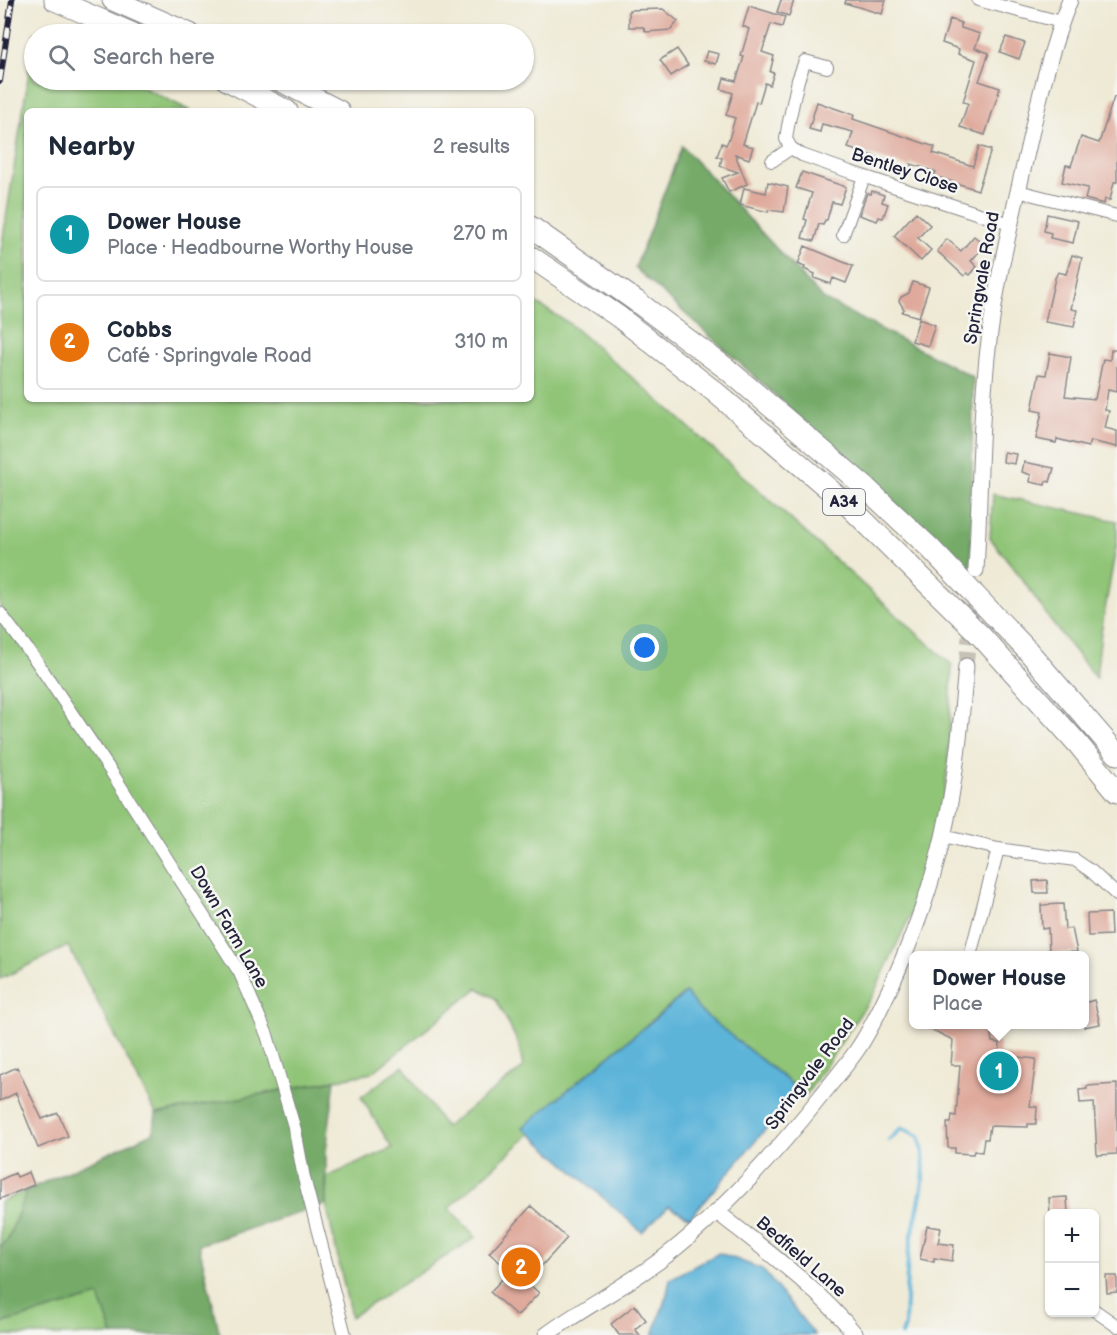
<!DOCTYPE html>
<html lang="en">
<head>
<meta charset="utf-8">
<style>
  :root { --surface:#fff; --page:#f6f6f7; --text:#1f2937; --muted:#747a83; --line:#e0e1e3; --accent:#c8321e }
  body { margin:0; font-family:"Balsamiq Sans",sans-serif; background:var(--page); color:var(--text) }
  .controls { position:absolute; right:18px; bottom:18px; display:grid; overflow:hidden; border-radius:9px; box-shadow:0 2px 4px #0004 }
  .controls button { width:54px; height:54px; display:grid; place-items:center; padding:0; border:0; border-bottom:2px solid var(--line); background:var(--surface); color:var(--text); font:30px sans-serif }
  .you { position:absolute; left:645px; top:648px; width:21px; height:21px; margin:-15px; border:4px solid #fff; border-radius:50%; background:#1a73e8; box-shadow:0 0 0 9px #1a73e833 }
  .badge { display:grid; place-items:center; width:39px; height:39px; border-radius:50%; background:var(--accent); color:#fff; font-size:20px; font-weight:700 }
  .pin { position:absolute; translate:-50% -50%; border:3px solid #fff; box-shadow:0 2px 6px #0006 }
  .popup { position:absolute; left:909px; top:951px; width:180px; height:78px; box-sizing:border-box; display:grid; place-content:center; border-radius:9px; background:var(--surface); filter:drop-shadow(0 2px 4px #0005); font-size:20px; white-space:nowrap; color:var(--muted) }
  .popup b { font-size:22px; color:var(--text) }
  .popup::after { content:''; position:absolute; left:50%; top:100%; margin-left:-12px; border:12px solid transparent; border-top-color:var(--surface) }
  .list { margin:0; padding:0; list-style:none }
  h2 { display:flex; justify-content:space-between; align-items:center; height:78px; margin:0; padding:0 24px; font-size:26px }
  h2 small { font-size:20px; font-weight:400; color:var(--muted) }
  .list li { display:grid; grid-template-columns:39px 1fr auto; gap:18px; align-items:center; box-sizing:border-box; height:96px; margin:0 12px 12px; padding:0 12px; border:2px solid var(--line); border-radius:9px }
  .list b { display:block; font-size:22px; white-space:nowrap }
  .list p { margin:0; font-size:20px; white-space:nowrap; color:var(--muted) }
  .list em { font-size:20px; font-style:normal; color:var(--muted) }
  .icon { flex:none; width:33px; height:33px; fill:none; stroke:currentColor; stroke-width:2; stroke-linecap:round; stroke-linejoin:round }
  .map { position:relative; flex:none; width:1117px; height:1335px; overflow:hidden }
  .search { position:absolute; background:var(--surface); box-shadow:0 2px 4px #0004; left:24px; top:24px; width:510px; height:66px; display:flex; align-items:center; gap:15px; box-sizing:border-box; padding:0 21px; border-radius:33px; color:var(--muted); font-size:22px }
  .panel { position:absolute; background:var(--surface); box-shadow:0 2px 4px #0004; left:24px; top:108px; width:510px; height:294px; border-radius:9px }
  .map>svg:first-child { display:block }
  .green { fill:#90c577; stroke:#597459; stroke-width:1.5 }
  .forest { fill:#74aa68; stroke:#4b6652; stroke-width:1.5 }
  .water { fill:#5cb4d9; stroke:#3f6b8a; stroke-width:1.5 }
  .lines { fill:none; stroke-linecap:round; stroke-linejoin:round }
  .stream { stroke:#5cb4d9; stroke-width:4 }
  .building { fill:#dfaa9c }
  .tertiary-tunnel { stroke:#c6c2b6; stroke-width:15; stroke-dasharray:15 8; stroke-linecap:butt }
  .minor-casing { stroke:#888688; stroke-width:14 }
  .tertiary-casing { stroke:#888688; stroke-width:17 }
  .trunk-casing { stroke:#888688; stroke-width:23 }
  .minor { stroke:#fff; stroke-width:12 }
  .tertiary { stroke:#fff; stroke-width:15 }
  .trunk { stroke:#fff; stroke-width:21 }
  .rail-casing { stroke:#22223b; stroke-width:6 }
  .rail { stroke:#f6f6f2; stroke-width:4; stroke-dasharray:11; stroke-linecap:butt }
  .labels { text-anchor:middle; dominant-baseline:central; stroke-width:5; stroke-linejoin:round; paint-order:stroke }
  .shield { fill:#f6f6f2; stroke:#626272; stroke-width:1.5 }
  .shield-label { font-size:16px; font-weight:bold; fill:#22223b }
  .street-label { font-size:18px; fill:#22223b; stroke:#f6f6f2 }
</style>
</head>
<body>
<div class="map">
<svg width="1117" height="1335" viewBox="0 0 1117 1335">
  <rect width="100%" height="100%" fill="#f6f6f2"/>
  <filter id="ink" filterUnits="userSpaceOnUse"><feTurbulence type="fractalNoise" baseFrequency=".0167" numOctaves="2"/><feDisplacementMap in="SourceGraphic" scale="12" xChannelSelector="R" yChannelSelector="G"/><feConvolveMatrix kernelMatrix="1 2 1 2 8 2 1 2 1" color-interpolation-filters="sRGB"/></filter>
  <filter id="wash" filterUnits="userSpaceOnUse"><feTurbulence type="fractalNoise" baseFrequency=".008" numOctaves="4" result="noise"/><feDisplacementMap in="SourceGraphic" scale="24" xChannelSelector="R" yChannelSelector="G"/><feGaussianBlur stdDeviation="1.35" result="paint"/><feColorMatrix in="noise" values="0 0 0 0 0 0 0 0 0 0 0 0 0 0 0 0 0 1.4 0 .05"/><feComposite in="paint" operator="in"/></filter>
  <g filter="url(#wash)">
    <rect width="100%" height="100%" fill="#efead5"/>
    <!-- green -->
    <path class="green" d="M 35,33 L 38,34 L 34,34 L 34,80 L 128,80 L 191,111 L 27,111 L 27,399 L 531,399 L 531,300 L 569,323 L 672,412 L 952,665 L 948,764 L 940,829 L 920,895 L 874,993 L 806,1095 L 699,1010 L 685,993 L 523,1127 L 530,1134 L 449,1208 L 476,1237 L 351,1317 L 326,1204 L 327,1177 L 392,1148 L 361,1097 L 403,1066 L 445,1127 L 523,1068 L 519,1045 L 496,999 L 478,988 L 372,1073 L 156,1114 L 68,946 L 0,979 L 0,257 Z
      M 993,494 L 1117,521 L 1117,542 L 1101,632 L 1096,678 L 1056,628 L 1017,572 L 990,538 Z
      M 27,1190 L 8,1239 L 0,1247 L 0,1202 Z
      M 99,1295 L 113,1335 L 0,1335 L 0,1324 Z"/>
    <!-- forest -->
    <path class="forest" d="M 682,146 L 823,299 L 973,377 L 971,573 L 635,268 Z
      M 335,1080 L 326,1151 L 326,1204 L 199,1245 L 220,1335 L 113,1335 L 99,1296 L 0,1324 L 0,1247 L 8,1239 L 27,1190 L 153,1133 L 156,1114 Z"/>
    <!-- water -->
    <path class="water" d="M 686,993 L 699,1010 L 799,1090 L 690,1218 L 669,1206 L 642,1232 L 523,1127 Z
      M 719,1253 L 762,1269 L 815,1335 L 653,1335 L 667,1294 L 670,1279 Z"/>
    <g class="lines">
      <!-- stream -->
      <path class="stream" d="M 889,1140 L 902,1128 L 919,1136 C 933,1177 912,1219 908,1260 C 906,1282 906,1304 905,1326 L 902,1335"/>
    </g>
    <g id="blocks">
      <!-- building -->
      <path class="building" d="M 781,0 L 794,0 L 789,16 L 777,12 Z
        M 846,0 L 886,0 L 882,14 L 845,3 Z
        M 749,6 L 785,17 L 782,27 L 771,24 L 762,52 L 774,56 L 770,72 L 774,73 L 770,85 L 765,83 L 759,103 L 756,102 L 743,144 L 753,147 L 749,159 L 735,154 L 747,184 L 729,192 L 722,178 L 738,172 L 720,166 L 722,158 L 717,156 L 722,143 L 726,145 L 729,139 L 735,118 L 726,115 L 733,93 L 721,89 L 724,78 L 736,81 L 744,57 L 741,56 L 749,29 L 743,26 Z
        M 663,9 L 678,21 L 671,30 L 646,32 L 643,27 L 629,27 L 629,10 Z
        M 950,19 L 961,23 L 961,28 L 980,34 L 975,48 L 989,53 L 979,81 L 1000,88 L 985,135 L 960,127 L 968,103 L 963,102 L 976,60 L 958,54 L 959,49 L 942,43 Z
        M 1006,37 L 1025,43 L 1019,59 L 1000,52 Z
        M 677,49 L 688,65 L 671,76 L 660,60 Z
        M 707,51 L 719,54 L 716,64 L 704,61 Z
        M 1114,97 L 1117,97 L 1117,182 L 1114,182 L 1110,200 L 1105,199 L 1104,204 L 1085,199 L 1088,188 L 1062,182 L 1066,165 L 1071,166 L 1081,137 L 1099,143 Z
        M 817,102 L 854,115 L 853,119 L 935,147 L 933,153 L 973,166 L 979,146 L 991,150 L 978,190 L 934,176 L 936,172 L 911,164 L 910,168 L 848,148 L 853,132 L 822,124 L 820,132 L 809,129 Z
        M 802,172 L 846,187 L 840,204 L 832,202 L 827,220 L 825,220 L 823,225 L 819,224 L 814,241 L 802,238 L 807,220 L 804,219 L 812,193 L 796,188 Z
        M 768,182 L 788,187 L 784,212 L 768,210 L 768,212 L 740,205 L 744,188 L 766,193 Z
        M 872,191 L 884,195 L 882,202 L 888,204 L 883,218 L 879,217 L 877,221 L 859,215 L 867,193 L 871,194 Z
        M 916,212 L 930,225 L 918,238 L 931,250 L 921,261 L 894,236 Z
        M 1047,214 L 1078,221 L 1073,243 L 1050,238 L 1051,233 L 1044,231 Z
        M 974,236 L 985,245 L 971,261 L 977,267 L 970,275 L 967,273 L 964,276 L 937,251 L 947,239 L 961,251 Z
        M 805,246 L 853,266 L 846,283 L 833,278 L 831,284 L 814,278 L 815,274 L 804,269 L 805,267 L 798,264 Z
        M 1072,255 L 1082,258 L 1071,309 L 1077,310 L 1074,327 L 1045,322 L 1055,278 L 1058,272 L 1066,274 Z
        M 913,282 L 929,287 L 919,317 L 902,312 L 904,309 L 899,301 L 901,297 L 909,293 Z
        M 919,319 L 935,325 L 928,346 L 912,341 Z
        M 1111,350 L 1117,350 L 1117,392 L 1108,390 L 1105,410 L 1109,411 L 1105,428 L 1117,431 L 1117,447 L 1090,441 L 1088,447 L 1057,439 L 1056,443 L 1036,439 L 1042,412 L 1032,410 L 1039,374 L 1046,375 L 1050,353 L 1071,357 L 1065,396 L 1095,399 L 1103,359 L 1110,360 Z
        M 1004,452 L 1016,454 L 1014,464 L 1003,462 Z
        M 1024,462 L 1054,468 L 1050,482 L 1046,481 L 1045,485 L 1030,482 L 1031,475 L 1022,472 Z
        M 1047,880 L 1048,893 L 1034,893 L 1033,881 Z
        M 1063,904 L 1065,929 L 1072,928 L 1077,952 L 1049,953 L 1048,928 L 1042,929 L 1041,905 Z
        M 1110,913 L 1111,935 L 1088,936 L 1087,914 Z
        M 1094,1000 L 1100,1024 L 1084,1027 L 1084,1003 Z
        M 920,1024 L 981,1024 L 980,1028 L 990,1029 L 992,1042 L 1000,1043 L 999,1055 L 1036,1059 L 1030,1106 L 1037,1107 L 1036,1124 L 1028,1124 L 1028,1127 L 990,1126 L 988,1139 L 984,1139 L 982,1152 L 974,1151 L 973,1154 L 955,1153 L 955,1148 L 948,1148 L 947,1123 L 951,1123 L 952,1115 L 956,1116 L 960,1065 L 951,1065 L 953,1040 Z
        M 17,1067 L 42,1119 L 58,1113 L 68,1136 L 38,1148 L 16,1093 L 0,1101 L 0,1075 Z
        M 1117,1084 L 1117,1154 L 1097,1155 L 1094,1102 L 1080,1103 L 1079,1090 L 1087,1089 L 1087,1086 Z
        M 29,1172 L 34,1185 L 0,1199 L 0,1180 L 15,1173 L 17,1177 Z
        M 1067,1197 L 1068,1214 L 1050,1214 L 1049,1198 Z
        M 531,1206 L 567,1238 L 527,1282 L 539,1293 L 517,1316 L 490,1292 L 510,1271 L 489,1253 Z
        M 927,1226 L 941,1228 L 938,1243 L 954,1245 L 952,1261 L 934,1258 L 934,1262 L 920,1259 Z
        M 1106,1276 L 1117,1276 L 1117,1292 L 1107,1293 Z
        M 635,1305 L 646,1320 L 635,1329 L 640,1335 L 619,1335 L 611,1324 Z"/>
    </g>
  </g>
  <g filter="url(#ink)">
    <use href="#blocks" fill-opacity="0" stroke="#888688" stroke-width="1.5"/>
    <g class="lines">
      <!-- tertiary-tunnel -->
      <path class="tertiary-tunnel" d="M 966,666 L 976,570"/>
      <defs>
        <path id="minor" d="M 978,0 L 1061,22
          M 827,67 L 805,61 L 798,80 L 788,126 L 786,139 L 791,148 L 802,155 L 850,172 L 1010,224
          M 772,161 L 791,148
          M 1018,191 L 1117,216
          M 843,235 L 864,177
          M 0,613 L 37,662 L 112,773 L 240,973 L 267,1035 L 295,1130 L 304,1178 L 345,1335
          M 943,836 L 998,849 L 1075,860 L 1091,871 L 1117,895
          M 970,956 L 998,849
          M 998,1024 L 999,1032
          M 1094,1310 L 1117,1326"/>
        <path id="tertiary" d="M 976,570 C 980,507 979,443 985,380 C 990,309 1007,239 1023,170 C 1036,113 1048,54 1070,0
          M 717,1212 C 764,1249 818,1288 856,1335
          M 546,1335 C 585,1306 629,1285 667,1255 C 725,1209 775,1154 821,1096 C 833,1081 846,1066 857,1050 C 871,1030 881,1007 891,986 C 913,938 931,888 943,837 C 956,781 961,723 966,666"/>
        <path id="trunk" d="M 55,0 L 133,34
          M 113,0 L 190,34
          M 227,80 L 287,111
          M 279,80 L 339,111
          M 531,227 L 636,301 L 727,369 L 864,486 L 930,548 L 1028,651 L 1117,754
          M 531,257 L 619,317 L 715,392 L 850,507 L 980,635 L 1078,744 L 1117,792"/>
      </defs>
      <!-- minor casing -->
      <use href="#minor" class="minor-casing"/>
      <!-- tertiary casing -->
      <use href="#tertiary" class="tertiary-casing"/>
      <!-- trunk casing -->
      <use href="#trunk" class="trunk-casing"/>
      <!-- minor -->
      <use href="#minor" class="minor"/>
      <!-- tertiary -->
      <use href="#tertiary" class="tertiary"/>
      <!-- trunk -->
      <use href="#trunk" class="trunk"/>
      <defs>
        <path id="rail" d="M 0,81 L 12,0"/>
      </defs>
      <!-- rail casing -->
      <use href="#rail" class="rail-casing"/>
      <!-- rail -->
      <use href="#rail" class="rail"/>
    </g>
  </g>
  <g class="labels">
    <!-- shield labels -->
    <rect class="shield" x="823" y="489" width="42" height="26" rx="4.5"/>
    <g class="shield-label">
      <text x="844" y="502">A34</text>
    </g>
    <!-- street labels -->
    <g class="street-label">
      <text transform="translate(905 171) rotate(18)">Bentley Close</text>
      <text transform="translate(982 278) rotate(-80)">Springvale Road</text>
      <text transform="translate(229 927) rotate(60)">Down Farm Lane</text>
      <text transform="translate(810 1074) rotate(-53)">Springvale Road</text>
      <text transform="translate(801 1257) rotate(41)">Bedfield Lane</text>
    </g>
  </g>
</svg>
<div class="controls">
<button>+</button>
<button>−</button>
</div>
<div class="you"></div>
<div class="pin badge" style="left:999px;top:1071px;background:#0f9aa8">1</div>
<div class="popup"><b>Dower House</b>Place</div>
<div class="pin badge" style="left:521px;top:1267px;background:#e8710a">2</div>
<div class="search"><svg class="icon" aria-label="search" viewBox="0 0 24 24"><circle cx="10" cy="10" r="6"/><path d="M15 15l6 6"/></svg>Search here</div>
<section class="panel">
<h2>Nearby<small>2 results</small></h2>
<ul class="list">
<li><span class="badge" style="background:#0f9aa8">1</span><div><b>Dower House</b><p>Place · Headbourne Worthy House</p></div><em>270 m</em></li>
<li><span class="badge" style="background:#e8710a">2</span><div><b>Cobbs</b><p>Café · Springvale Road</p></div><em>310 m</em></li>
</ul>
</section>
</div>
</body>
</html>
